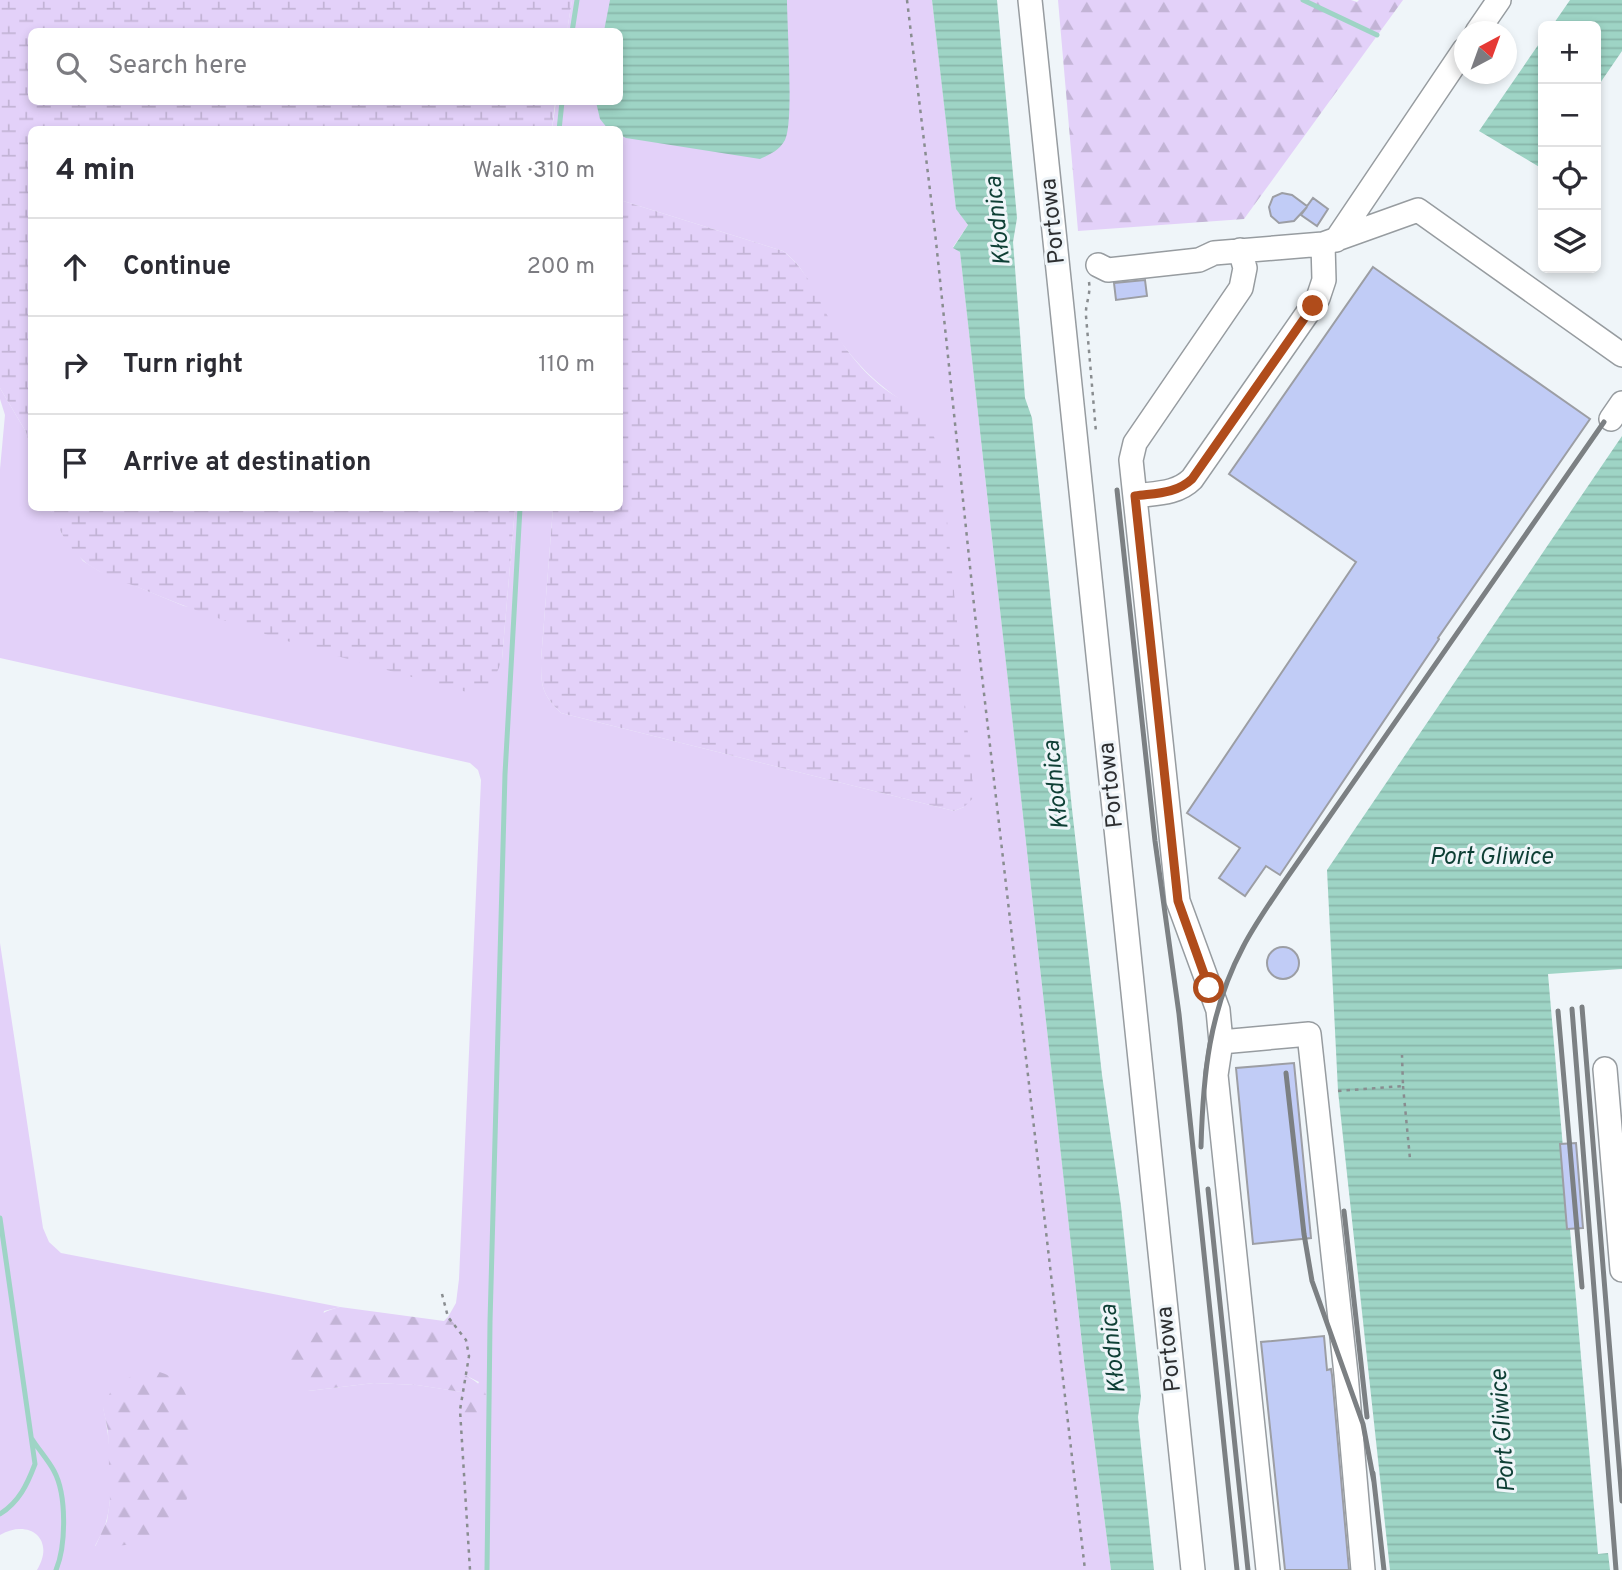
<!DOCTYPE html>
<html lang="en">
<head>
<meta charset="utf-8">
<style>
  :root { --surface:#fff; --page:#f2f2f3; --text:#2b2b33; --muted:#7c7c81; --line:#e1e1e2 }
  body { margin:0; font-family:Overpass,sans-serif; background:var(--page); color:var(--text) }
  .controls { position:absolute; right:21px; top:21px; display:grid; overflow:hidden; border-radius:10px; box-shadow:0 4px 10px #0003 }
  .controls button { width:63px; height:63px; display:grid; place-items:center; padding:0; border:0; border-bottom:2px solid var(--line); background:var(--surface); color:var(--text); font:35px sans-serif }
  .compass { position:absolute; left:1454px; top:21px; width:63px; height:63px; border-radius:50%; background:var(--surface); box-shadow:0 4px 10px #0003; rotate:41deg }
  .stop { position:absolute; width:21px; height:21px; margin:-16px; border:5px solid #b04c1b; border-radius:50%; background:#fff }
  .stop.end { background:#b04c1b; border-color:#fff; box-shadow:0 2px 7px #0008 }
  .list { margin:0; padding:0; list-style:none }
  h2 { display:flex; justify-content:space-between; align-items:center; height:91px; margin:0; padding:0 28px; font-size:30px }
  h2 small { font-size:23px; font-weight:400; color:var(--muted) }
  .list li { display:grid; grid-template-columns:46px 1fr auto; gap:21px; align-items:center; box-sizing:border-box; height:98px; padding:0 28px; border-top:2px solid var(--line) }
  .list b { display:block; font-size:26px; white-space:nowrap }
  .list em { font-size:23px; font-style:normal; color:var(--muted) }
  .icon { flex:none; width:38px; height:38px; fill:none; stroke:currentColor; stroke-width:2; stroke-linecap:round; stroke-linejoin:round }
  .map { position:relative; flex:none; width:1622px; height:1570px; overflow:hidden }
  .search { position:absolute; background:var(--surface); box-shadow:0 4px 10px #0003; left:28px; top:28px; width:595px; height:77px; display:flex; align-items:center; gap:18px; box-sizing:border-box; padding:0 24px; border-radius:10px; color:var(--muted); font-size:26px }
  .panel { position:absolute; background:var(--surface); box-shadow:0 4px 10px #0003; left:28px; top:126px; width:595px; height:385px; border-radius:10px }
  .map>svg:first-child { display:block }
  .grass { fill:#e3d1f9; fill-rule:evenodd }
  .forest { fill:url(#forest-firs) }
  .wetland { fill:url(#wetland-marsh) }
  .water { fill:url(#water-rules) }
  .lines { fill:none; stroke-linecap:round; stroke-linejoin:round }
  .stream { stroke:#9ed4c5; stroke-width:5 }
  .building { fill:#c1ccf6; stroke:#9c9ea4; stroke-width:2 }
  .minor-casing { stroke:#979ca0; stroke-width:26 }
  .path { stroke:#898d90; stroke-width:2.5; stroke-dasharray:3.5 5; stroke-linecap:butt }
  .minor { stroke:#fff; stroke-width:23 }
  .rail { stroke:#7c8083; stroke-width:5 }
  .route { stroke:#b04c1b; stroke-width:9 }
  .labels { text-anchor:middle; dominant-baseline:central; stroke-width:6; stroke-linejoin:round; paint-order:stroke }
  .street-label { font-size:23px; fill:#2d2f31; stroke:#eff5f9 }
  .water-label { font-size:24px; font-style:italic; fill:#0e3f35; stroke:#eff5f9 }
</style>
</head>
<body>
<div class="map">
<svg width="1622" height="1570" viewBox="0 0 1622 1570">
  <defs>
    <pattern id="forest-firs" width="22" height="20" patternUnits="userSpaceOnUse" patternTransform="scale(1.75)"><rect width="22" height="20" fill="#e3d1f9"/><path d="M5 1l3.5 6h-7zM16 11l3.5 6h-7z" fill="#c3b4d6"/></pattern>
    <pattern id="wetland-marsh" width="20" height="14" patternUnits="userSpaceOnUse" patternTransform="scale(1.75)"><rect width="20" height="14" fill="#e3d1f9"/><path d="M1 5h8M5 5V1M11 12h8M15 12V8" fill="none" stroke="#c3b4d6"/></pattern>
    <pattern id="water-rules" width="6" height="5" patternUnits="userSpaceOnUse" patternTransform="scale(1.75)"><rect width="6" height="5" fill="#9ed4c5"/><path d="M0 2.5h6" fill="none" stroke="#88b6aa"/></pattern>
  </defs>
  <rect width="100%" height="100%" fill="#eff5f9"/>
  <!-- grass -->
  <path class="grass" d="M 572,0 L 932,0 L 956,208 L 968,225 L 953,247 L 960,252 L 1084,1361 L 1111,1570 L 37,1570 C 56,1539 29,1518 0,1535 L 0,943 L 43,1228 L 49,1242 L 61,1253 L 340,1307 L 324,1311 L 308,1391 L 374,1383 L 417,1385 L 462,1392 L 461,1415 L 479,1382 L 465,1375 C 470,1350 465,1336 448,1317 L 456,1303 L 459,1279 L 481,780 L 478,770 L 470,763 L 0,658 L 0,469 L 5,415 L 0,399 L 0,388 L 26,432 L 31,449 L 32,508 L 50,508 L 62,534 L 83,561 L 99,571 L 184,606 L 502,659 L 515,508 L 553,508 L 541,660 C 541,687 542,694 561,713 L 954,811 L 964,807 L 913,408 C 878,386 850,360 829,323 C 816,298 807,268 783,251 L 620,200 L 620,130 L 552,129 L 556,102 L 620,102 L 620,32 L 567,31 ZM 103,1407 L 171,1521 C 146,1545 127,1542 95,1546 C 99,1538 104,1530 106,1522 C 115,1493 110,1436 103,1407 Z"/>
  <!-- forest -->
  <path class="forest" d="M 1058,0 L 1351,0 L 1357,2 L 1359,0 L 1403,0 L 1244,219 L 1078,231 Z
    M 340,1307 L 444,1321 L 448,1317 C 468,1338 470,1347 465,1375 C 481,1384 486,1389 489,1407 L 482,1413 L 460,1415 L 461,1392 L 417,1385 L 374,1383 L 308,1391 L 293,1378 L 283,1354 C 296,1331 314,1313 340,1307 Z
    M 145,1370 C 195,1372 192,1415 191,1452 C 191,1470 193,1489 184,1505 C 178,1515 167,1527 158,1534 C 140,1546 115,1546 95,1547 L 107,1521 L 110,1500 L 108,1431 L 103,1408 L 110,1393 L 124,1380 Z"/>
  <!-- wetland -->
  <path class="wetland" d="M 0,0 L 572,0 L 567,31 L 32,32 L 32,102 L 555,102 L 552,129 L 32,130 L 31,449 L 26,432 L 0,388 Z
    M 620,200 L 783,251 C 814,274 825,319 847,350 C 859,366 873,381 889,392 C 901,400 916,406 924,418 C 935,433 939,451 942,469 L 973,785 L 973,798 L 964,807 L 954,811 L 561,713 C 542,694 541,687 541,660 L 553,508 L 620,508 Z
    M 50,508 L 515,508 L 502,659 C 496,677 492,685 474,694 C 366,664 256,636 152,593 C 130,583 102,577 84,561 C 68,549 57,526 50,508 Z"/>
  <!-- water -->
  <path class="water" d="M 610,0 L 787,0 C 787,26 794,123 785,140 C 779,151 770,154 760,159 L 626,138 L 620,135 L 620,130 L 608,129 L 600,119 L 596,102 L 620,102 L 620,32 L 604,31 Z
    M 932,0 L 997,0 L 1017,218 L 1013,242 L 1025,398 L 1032,418 L 1072,809 L 1102,1075 L 1121,1206 L 1141,1397 L 1138,1417 L 1154,1570 L 1111,1570 L 1084,1361 L 960,252 L 953,248 L 968,225 L 956,209 Z
    M 1570,0 L 1622,0 L 1622,51 L 1596,89 L 1596,26 L 1552,26 Z
    M 1543,38 L 1543,165 L 1541,168 L 1479,131 Z
    M 1622,436 L 1622,969 L 1548,974 L 1598,1554 L 1608,1553 L 1610,1570 L 1390,1570 L 1338,1091 L 1327,870 Z"/>
  <g class="lines">
    <!-- stream -->
    <path class="stream" d="M 1303,0 L 1377,35
      M 572,32 L 577,0
      M 559,130 L 562,102
      M 0,1218 L 35,1464 C 27,1485 19,1502 0,1514
      M 32,1439 C 39,1450 48,1460 54,1471 C 67,1495 66,1546 56,1570
      M 487,1570 L 490,1322 L 505,774 L 520,508"/>
  </g>
  <!-- building -->
  <path class="building" d="M 1282,193 L 1292,195 L 1307,206 L 1313,198 L 1328,209 L 1317,226 L 1301,215 L 1307,207 L 1294,221 L 1279,223 L 1271,216 L 1269,207 L 1273,197 Z
    M 1373,267 L 1590,419 L 1438,638 L 1439,639 L 1280,875 L 1266,866 L 1245,896 L 1219,878 L 1240,848 L 1187,813 L 1356,562 L 1229,474 Z
    M 1145,280 L 1147,296 L 1116,300 L 1114,283 Z
    M1267 963a16 16 0 1 1 32 0a16 16 0 1 1-32 0Z
    M 1294,1063 L 1311,1238 L 1253,1244 L 1236,1068 Z
    M 1576,1143 L 1583,1228 L 1567,1229 L 1560,1144 Z
    M 1324,1336 L 1327,1370 L 1331,1369 L 1332,1375 L 1349,1570 L 1285,1570 L 1261,1342 Z"/>
  <g class="lines">
    <defs>
      <path id="minor" d="M 1030,0 L 1193,1570
        M 1477,32 L 1499,0
        M 1336,240 L 1464,50
        M 1098,265 L 1108,270 L 1199,260 L 1214,253 L 1323,244 L 1418,210 L 1622,355
        M 1611,419 L 1622,403
        M 1135,496 C 1156,493 1177,494 1192,479 L 1318,298 L 1324,280 L 1323,244
        M 1221,1042 L 1218,1010 L 1178,901 L 1131,460 L 1135,443 L 1241,288 L 1245,268 L 1240,250
        M 1605,1069 L 1622,1270
        M 1268,1570 L 1216,1075 L 1221,1042 L 1309,1034 L 1346,1374 L 1363,1570"/>
    </defs>
    <!-- minor casing -->
    <use href="#minor" class="minor-casing"/>
    <!-- path -->
    <path class="path" d="M 907,0 L 935,232 L 976,624 L 1085,1570
      M 1089,282 C 1091,295 1085,304 1086,316 L 1096,432
      M 1403,1086 L 1410,1159
      M 1338,1091 L 1403,1086 L 1402,1055
      M 442,1294 L 448,1317 L 466,1340 L 469,1356 L 460,1410 L 470,1570"/>
    <!-- minor -->
    <use href="#minor" class="minor"/>
    <!-- rail -->
    <path class="rail" d="M 1117,490 L 1155,841 L 1179,1014 L 1237,1570
      M 1582,1007 L 1622,1501
      M 1572,1009 L 1616,1570
      M 1558,1011 L 1582,1287
      M 1286,1073 L 1304,1234 L 1312,1281 L 1363,1424 L 1374,1482
      M 1201,1147 C 1203,1075 1209,1011 1243,947 C 1255,924 1270,903 1284,882 L 1604,422
      M 1208,1189 L 1248,1570
      M 1344,1211 L 1367,1417
      M 1373,1473 L 1384,1570"/>
  </g>
  <g class="lines">
    <!-- route -->
    <path class="route" d="M 1209,988 L 1178,901 L 1135,496 C 1156,493 1176,494 1192,479 L 1313,306"/>
  </g>
  <g class="labels">
    <!-- street labels -->
    <g class="street-label">
      <text transform="translate(1054 221) rotate(-96)">Portowa</text>
      <text transform="translate(1112 785) rotate(-96)">Portowa</text>
      <text transform="translate(1170 1349) rotate(-96)">Portowa</text>
    </g>
    <!-- water labels -->
    <g class="water-label">
      <text transform="translate(999 221) rotate(-96)">Kłodnica</text>
      <text transform="translate(1057 785) rotate(-96)">Kłodnica</text>
      <text x="1491" y="858">Port Gliwice</text>
      <text transform="translate(1114 1349) rotate(-96)">Kłodnica</text>
      <text transform="translate(1504 1431) rotate(-94)">Port Gliwice</text>
    </g>
  </g>
</svg>
<div class="controls">
<button>+</button>
<button>−</button>
<button><svg class="icon" aria-label="locate" viewBox="0 0 24 24"><circle cx="12" cy="12" r="6"/><path d="M12 2v4M12 18v4M2 12h4M18 12h4"/></svg></button>
<button><svg class="icon" aria-label="layers" viewBox="0 0 24 24"><path d="M12 4l9 5-9 5-9-5zM3 14l9 5 9-5"/></svg></button>
</div>
<svg class="compass" viewBox="-18 -18 36 36"><path d="M0-13l5 13h-10z" fill="#e53935"/><path d="M0 13l5-13h-10z" fill="#7c7c81"/></svg>
<div class="stop" style="left:1209px;top:988px"></div>
<div class="stop end" style="left:1313px;top:306px"></div>
<div class="search"><svg class="icon" aria-label="search" viewBox="0 0 24 24"><circle cx="10" cy="10" r="6"/><path d="M15 15l6 6"/></svg>Search here</div>
<section class="panel">
<h2>4 min<small>Walk · 310 m</small></h2>
<ul class="list">
<li><svg class="icon" aria-label="ahead" viewBox="0 0 24 24"><path d="M12 20V5M6 11l6-6 6 6"/></svg><div><b>Continue</b></div><em>200 m</em></li>
<li><svg class="icon" aria-label="right" viewBox="0 0 24 24"><path d="M7 20v-9h11M14 6l5 5-5 5"/></svg><div><b>Turn right</b></div><em>110 m</em></li>
<li><svg class="icon" aria-label="arrive" viewBox="0 0 24 24"><path d="M6 21V4h12l-3 4 3 4H6"/></svg><div><b>Arrive at destination</b></div></li>
</ul>
</section>
</div>
</body>
</html>
